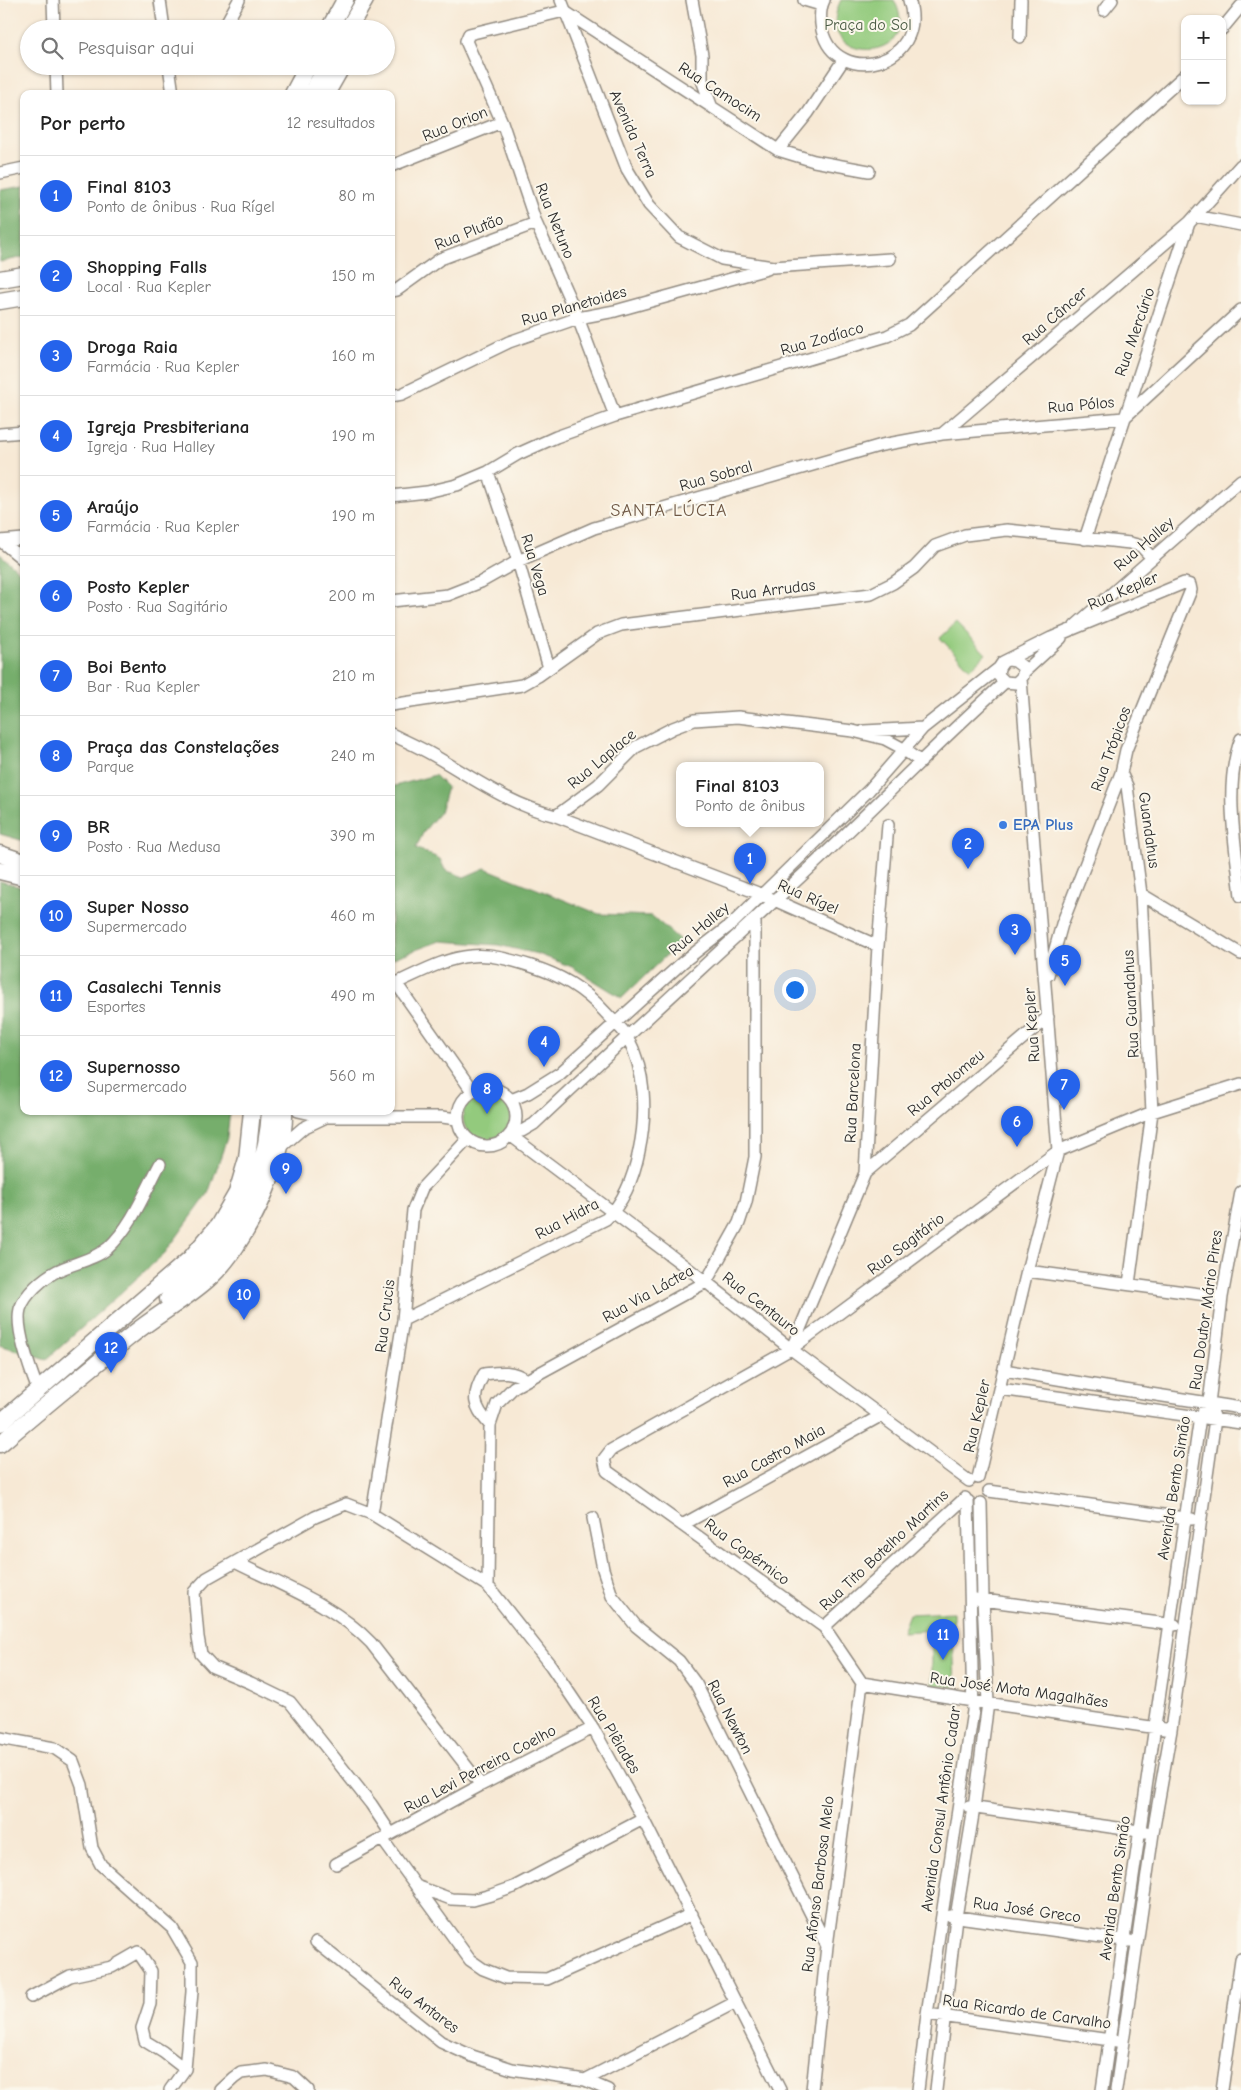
<!DOCTYPE html>
<html lang="pt">
<head>
<meta charset="utf-8">
<style>
  :root { --surface:#fff; --page:#f2f2f2; --text:#222; --muted:#767676; --line:#e0e0e0; --accent:#2563eb }
  body { margin:0; font-family:"Comic Neue",sans-serif; background:var(--page); color:var(--text) }
  .controls { position:absolute; right:15px; top:15px; display:grid; overflow:hidden; border-radius:10px; box-shadow:0 1px 4px #0004 }
  .controls button { width:45px; height:45px; display:grid; place-items:center; padding:0; border:0; border-bottom:1px solid var(--line); background:var(--surface); color:var(--text); font:25px sans-serif }
  .you { position:absolute; left:794px; top:989px; width:18px; height:18px; margin:-12px; border:4px solid #fff; border-radius:50%; background:#1a73e8; box-shadow:0 0 0 8px #1a73e833 }
  .badge { display:grid; place-items:center; width:32px; height:32px; border-radius:50%; background:var(--accent); color:#fff; font-size:16px; font-weight:700 }
  .pin { position:absolute; translate:-50% -41px; filter:drop-shadow(0 1px 2px #0008) }
  .pin::after { content:''; position:absolute; top:26px; width:18px; height:15px; background:inherit; clip-path:polygon(0 0,100% 0,50% 100%) }
  .popup { position:absolute; left:676px; top:762px; width:148px; height:65px; box-sizing:border-box; display:grid; place-content:center; border-radius:10px; background:var(--surface); filter:drop-shadow(0 1px 4px #0005); font-size:16px; white-space:nowrap; color:var(--muted) }
  .popup b { font-size:19px; color:var(--text) }
  .popup::after { content:''; position:absolute; left:50%; top:100%; margin-left:-10px; border:10px solid transparent; border-top-color:var(--surface) }
  .list { margin:0; padding:0; list-style:none }
  h2 { display:flex; justify-content:space-between; align-items:center; height:65px; margin:0; padding:0 20px; font-size:21px }
  h2 small { font-size:16px; font-weight:400; color:var(--muted) }
  .list li { display:grid; grid-template-columns:32px 1fr auto; gap:15px; align-items:center; box-sizing:border-box; height:80px; padding:0 20px; border-top:1px solid var(--line) }
  .list b { display:block; font-size:19px; white-space:nowrap }
  .list p { margin:0; font-size:16px; white-space:nowrap; color:var(--muted) }
  .list em { font-size:16px; font-style:normal; color:var(--muted) }
  .icon { flex:none; width:28px; height:28px; fill:none; stroke:currentColor; stroke-width:2; stroke-linecap:round; stroke-linejoin:round }
  .map { position:relative; flex:none; width:1241px; height:2090px; overflow:hidden }
  .search { position:absolute; background:var(--surface); box-shadow:0 1px 4px #0004; left:20px; top:20px; width:375px; height:55px; display:flex; align-items:center; gap:12px; box-sizing:border-box; padding:0 18px; border-radius:28px; color:var(--muted); font-size:19px }
  .panel { position:absolute; background:var(--surface); box-shadow:0 1px 4px #0004; left:20px; top:90px; width:375px; height:1025px; border-radius:10px }
  .map>svg:first-child { display:block }
  .green { fill:#93ca7d; stroke:#5f7a54 }
  .forest { fill:#76ae6c; stroke:#506c4c }
  .lines { fill:none; stroke-linecap:round; stroke-linejoin:round }
  .minor-casing { stroke:#918a80; stroke-width:14 }
  .highway-casing { stroke:#918a80; stroke-width:19 }
  .minor { stroke:#fff; stroke-width:11 }
  .highway { stroke:#fff; stroke-width:16 }
  .shop-dot { fill:#3f7fe0; stroke:#fbf7ec; stroke-width:2 }
  .labels { text-anchor:middle; dominant-baseline:central; stroke-width:4; stroke-linejoin:round; paint-order:stroke }
  .park-label { font-size:16px; fill:#4a5b44; stroke:#fbf7ec }
  .street-label { font-size:16px; fill:#2b2b2b; stroke:#fbf7ec }
  .shop-label { font-size:16px; font-weight:bold; fill:#366cbe; stroke:#fbf7ec; text-anchor:start }
  .neighbourhood-label { font-size:18px; letter-spacing:1px; fill:#6f5845; stroke:#fbf7ec }
</style>
</head>
<body>
<div class="map">
<svg width="1241" height="2090" viewBox="0 0 1241 2090">
  <rect width="100%" height="100%" fill="#fbf7ec"/>
  <filter id="ink" filterUnits="userSpaceOnUse"><feTurbulence type="fractalNoise" baseFrequency=".02" numOctaves="2"/><feDisplacementMap in="SourceGraphic" scale="10" xChannelSelector="R" yChannelSelector="G"/><feConvolveMatrix kernelMatrix="1 2 1 2 8 2 1 2 1" color-interpolation-filters="sRGB"/></filter>
  <filter id="wash" filterUnits="userSpaceOnUse"><feTurbulence type="fractalNoise" baseFrequency=".0096" numOctaves="4" result="noise"/><feDisplacementMap in="SourceGraphic" scale="20" xChannelSelector="R" yChannelSelector="G"/><feGaussianBlur stdDeviation="1.12" result="paint"/><feColorMatrix in="noise" values="0 0 0 0 0 0 0 0 0 0 0 0 0 0 0 0 0 1.4 0 .05"/><feComposite in="paint" operator="in"/></filter>
  <g filter="url(#wash)">
    <rect width="100%" height="100%" fill="#f7e9d5"/>
    <!-- green -->
    <path class="green" d="M 841,0 L 894,0 C 928,65 808,67 841,0 Z
      M 956,623 L 986,654 L 970,669 L 940,638 Z
      M463 1117a24 24 0 1 1 48 0a24 24 0 1 1-48 0Z
      M 953,1612 L 953,1629 L 902,1632 L 909,1614 Z
      M 932,1634 L 953,1634 L 955,1687 L 932,1685 Z"/>
    <!-- forest -->
    <path class="forest" d="M 24,186 L 24,257 L 0,262 L 0,190 Z
      M 0,554 L 24,576 L 24,841 L 0,834 Z
      M 435,775 L 447,787 L 440,812 L 424,831 L 416,848 L 440,859 L 445,870 L 464,877 L 485,868 L 599,914 L 652,916 L 681,941 L 622,998 L 572,967 L 538,954 L 498,945 L 440,941 L 391,959 L 391,787 Z
      M 0,881 L 24,888 L 24,1111 L 230,1111 L 227,1138 L 208,1194 L 165,1253 L 46,1360 L 0,1345 Z"/>
  </g>
  <g filter="url(#ink)">
    <g class="lines">
      <defs>
        <path id="minor" d="M 53,0 L 54,29
          M 160,0 L 164,29
          M 561,0 L 627,169 L 649,205 L 679,237 L 722,259 L 773,267 L 890,259
          M 692,0 L 702,55 L 702,80 L 711,105
          M 804,0 L 821,5
          M 824,0 C 819,10 820,20 822,30 C 836,89 930,65 909,0
          M 1104,10 L 1112,0
          M 223,29 L 239,0
          M 1222,29 L 1241,6
          M 1020,37 L 1021,0
          M 56,66 L 57,94
          M 169,66 L 173,94
          M 778,150 L 808,113 L 844,59
          M 391,166 L 502,122
          M 0,173 L 24,168
          M 1195,216 L 1241,225
          M 391,291 L 397,290 L 440,259 L 536,223
          M 391,396 L 402,394 L 509,342 L 578,318 L 615,311 L 767,269
          M 615,416 L 578,318 L 536,223 L 502,122 L 466,41 L 469,34 L 564,11 L 778,150 L 814,161 L 869,171
          M 0,434 L 24,432
          M 942,434 L 1190,222 L 1241,165
          M 488,472 L 518,561 L 549,668
          M 391,496 L 427,492 L 457,485 L 488,472 L 518,454 L 556,437 L 615,416 L 887,336 L 909,325 L 1185,75
          M 1085,539 L 1189,223
          M 0,541 L 24,539
          M 2,542 L 24,560
          M 391,601 L 448,595 L 481,582 L 518,561 L 594,528 L 882,445 L 942,434 L 1124,418 L 1241,310
          M 1075,626 L 1241,480
          M 1009,660 L 1015,661 L 1023,667 L 1023,676 L 1016,683 L 1005,682 L 998,675 L 999,668 L 1003,662 L 1051,638 L 1184,583 L 1190,585 L 1191,590 L 1126,750 L 1121,773 L 1062,924 L 1048,975
          M 1024,672 L 1061,638
          M 391,705 L 522,685 L 538,676 L 597,634 L 621,625 L 871,594 L 893,583 L 914,568 L 935,546 L 965,535 L 1007,530 L 1130,543 L 1141,546 L 1152,558
          M 864,731 L 923,728
          M 391,734 C 405,741 419,747 433,755 C 473,778 510,805 556,816 L 763,895 L 878,946
          M 1241,739 C 1223,786 1236,847 1241,896
          M 1121,773 L 1127,786 L 1141,894 L 1152,1112 L 1129,1284
          M 556,816 L 598,785 L 636,747 L 673,728 L 694,720 L 738,717 L 853,731 L 885,739 L 900,747 L 921,762
          M 1141,894 L 1241,954
          M458 1117a29 29 0 1 1 58 0a29 29 0 1 1-58 0Z
          M 511,1100 L 528,1093 L 560,1073 L 683,962 L 733,923 L 869,790 L 923,728 L 999,668
          M 298,1111 L 325,1117 L 442,1117 L 457,1119
          M 513,1129 L 522,1131 L 534,1124 C 616,1046 700,970 783,893 C 859,824 929,750 1005,682
          M 510,1135 L 706,1282 L 791,1349 L 969,1481
          M 280,1148 L 303,1128 L 324,1118
          M 865,1173 L 1048,1017
          M 1027,1271 L 1222,1297
          M 403,1320 L 606,1219 C 625,1201 634,1176 639,1151 C 647,1114 646,1071 627,1036 C 621,1027 611,1019 604,1011 C 583,988 560,975 531,966 C 512,960 491,954 471,956 C 445,958 419,973 396,983 L 472,1091
          M 792,1348 L 865,1173 L 878,946 L 888,825
          M 1004,1370 L 1105,1387 L 1241,1408
          M 1000,1389 L 1241,1423
          M 38,1390 C 31,1372 15,1328 20,1309 C 25,1294 43,1278 57,1271 C 73,1263 94,1260 108,1248 C 132,1226 145,1192 160,1164
          M 490,1425 C 473,1406 471,1397 484,1374 C 500,1372 513,1370 526,1380
          M 978,1478 L 1027,1271 L 1058,1151 L 1021,679
          M 989,1491 L 1192,1519
          M 372,1514 L 403,1320 L 413,1210 L 422,1188 L 468,1139
          M 593,1518 L 603,1569 L 612,1596 L 636,1626 L 679,1661 L 696,1684 L 827,1946
          M 682,1525 L 882,1415
          M 237,1563 C 283,1586 335,1605 371,1643 L 481,1785
          M 488,1586 L 490,1425 L 497,1404 L 514,1387 L 706,1282 L 739,1223 L 746,1202 L 755,1157 L 755,918
          M 975,1599 L 1175,1625
          M 824,1627 L 965,1498
          M 862,1683 L 824,1627 L 607,1471 L 604,1459 L 611,1450 L 791,1349 L 1058,1151 L 1152,1112 L 1241,1084
          M 862,1683 L 973,1701 L 1171,1730
          M 0,1738 L 54,1748 L 73,1761 L 82,1785 L 92,1848 L 101,1865 L 172,1928 L 192,1962 L 192,1992 L 185,2069 L 170,2090
          M 969,1807 L 1146,1832
          M 391,1834 L 371,1804 L 290,1702 L 251,1683 L 213,1667 L 201,1654 L 198,1637 L 194,1592 L 207,1578 L 315,1517 L 346,1504 L 372,1514 L 488,1586 L 551,1666 L 593,1728 L 643,1819 L 780,2090
          M 382,1839 L 470,1960 L 483,1969 L 506,1978 L 547,1979 L 692,1914
          M 336,1864 L 481,1785 L 593,1728
          M 416,1886 L 451,1899 L 473,1900 L 491,1895 L 514,1887 L 643,1819
          M 951,1916 L 1130,1941
          M 316,1942 L 441,2042 L 472,2056 L 512,2069 L 585,2080 L 608,2090
          M 31,1997 L 70,1976 L 112,1967 L 138,1952 L 151,1971 L 150,2004 L 142,2028 L 145,2041 L 163,2052 L 185,2069
          M 927,2014 L 1117,2041
          M 585,2080 L 736,2002
          M 221,2090 L 234,2078 L 241,2073 L 267,2070 L 294,2077 L 308,2090
          M 812,2090 L 827,1946 L 862,1683
          M 918,2090 L 927,2014 L 973,1711 L 968,1501
          M 936,2090 L 956,1917 L 974,1808 L 988,1703 L 983,1599 L 981,1503
          M 1102,2090 L 1200,1417 L 1209,1403
          M 1116,2090 L 1153,1833 L 1171,1730 L 1215,1419 L 1209,1403 L 1222,1297 L 1241,1192
          M 1222,2090 L 1241,1959"/>
        <path id="highway" d="M 329,29 L 345,0
          M 348,29 L 365,0
          M 293,94 L 308,66
          M 311,94 L 327,66
          M 326,94 L 342,66
          M 0,279 L 24,275
          M 0,301 L 24,297
          M 0,854 L 24,862
          M 0,871 L 24,877
          M 168,1299 C 188,1278 211,1257 228,1234 C 253,1200 268,1153 270,1111
          M 0,1423 L 191,1258 L 218,1226 L 237,1193 L 247,1159 L 252,1111
          M 0,1444 C 42,1408 85,1373 128,1338 C 153,1317 183,1301 207,1280 C 245,1248 286,1161 284,1111"/>
      </defs>
      <!-- minor casing -->
      <use href="#minor" class="minor-casing"/>
      <!-- highway casing -->
      <use href="#highway" class="highway-casing"/>
      <!-- minor -->
      <use href="#minor" class="minor"/>
      <!-- highway -->
      <use href="#highway" class="highway"/>
    </g>
  </g>
  <!-- markers -->
  <circle class="shop-dot" cx="1003" cy="825" r="5"/>
  <g class="labels">
    <!-- park labels -->
    <g class="park-label">
      <text x="868" y="25">Praça do Sol</text>
    </g>
    <!-- street labels -->
    <g class="street-label">
      <text transform="translate(720 92) rotate(33)">Rua Camocim</text>
      <text transform="translate(455 124) rotate(-22)">Rua Orion</text>
      <text transform="translate(633 134) rotate(66)">Avenida Terra</text>
      <text transform="translate(555 221) rotate(68)">Rua Netuno</text>
      <text transform="translate(469 232) rotate(-22)">Rua Plutão</text>
      <text transform="translate(574 306) rotate(-16)">Rua Planetoides</text>
      <text transform="translate(1055 316) rotate(-41)">Rua Câncer</text>
      <text transform="translate(1135 332) rotate(-71)">Rua Mercúrio</text>
      <text transform="translate(822 339) rotate(-16)">Rua Zodíaco</text>
      <text transform="translate(1081 405) rotate(-5)">Rua Pólos</text>
      <text transform="translate(716 476) rotate(-16)">Rua Sobral</text>
      <text transform="translate(1144 544) rotate(-41)">Rua Halley</text>
      <text transform="translate(535 565) rotate(73)">Rua Vega</text>
      <text transform="translate(773 590) rotate(-7)">Rua Arrudas</text>
      <text transform="translate(1123 591) rotate(-23)">Rua Kepler</text>
      <text transform="translate(1111 749) rotate(-70)">Rua Trópicos</text>
      <text transform="translate(602 759) rotate(-40)">Rua Laplace</text>
      <text transform="translate(1149 830) rotate(82)">Guandahus</text>
      <text transform="translate(808 897) rotate(24)">Rua Rígel</text>
      <text transform="translate(699 929) rotate(-40)">Rua Halley</text>
      <text transform="translate(1131 1004) rotate(-93)">Rua Guandahus</text>
      <text transform="translate(1032 1025) rotate(-94)">Rua Kepler</text>
      <text transform="translate(946 1083) rotate(-40)">Rua Ptolomeu</text>
      <text transform="translate(853 1093) rotate(-87)">Rua Barcelona</text>
      <text transform="translate(567 1219) rotate(-28)">Rua Hidra</text>
      <text transform="translate(906 1244) rotate(-37)">Rua Sagitário</text>
      <text transform="translate(648 1294) rotate(-29)">Rua Via Láctea</text>
      <text transform="translate(761 1304) rotate(38)">Rua Centauro</text>
      <text transform="translate(1206 1310) rotate(-82)">Rua Doutor Mário Pires</text>
      <text transform="translate(385 1316) rotate(-83)">Rua Crucis</text>
      <text transform="translate(977 1416) rotate(-77)">Rua Kepler</text>
      <text transform="translate(774 1456) rotate(-29)">Rua Castro Maia</text>
      <text transform="translate(1174 1488) rotate(-81)">Avenida Bento Simão</text>
      <text transform="translate(884 1550) rotate(-43)">Rua Tito Botelho Martins</text>
      <text transform="translate(747 1552) rotate(36)">Rua Copérnico</text>
      <text transform="translate(1019 1690) rotate(8)">Rua José Mota Magalhães</text>
      <text transform="translate(730 1717) rotate(63)">Rua Newton</text>
      <text transform="translate(614 1735) rotate(59)">Rua Plêiades</text>
      <text transform="translate(480 1769) rotate(-28)">Rua Levi Perreira Coelho</text>
      <text transform="translate(941 1809) rotate(-82)">Avenida Consul Antônio Cadar</text>
      <text transform="translate(818 1884) rotate(-83)">Rua Afonso Barbosa Melo</text>
      <text transform="translate(1115 1888) rotate(-82)">Avenida Bento Simão</text>
      <text transform="translate(1027 1910) rotate(8)">Rua José Greco</text>
      <text transform="translate(424 2005) rotate(37)">Rua Antares</text>
      <text transform="translate(1027 2012) rotate(8)">Rua Ricardo de Carvalho</text>
    </g>
    <!-- shop labels -->
    <g class="shop-label">
      <text x="1013" y="825">EPA Plus</text>
    </g>
    <!-- neighbourhood labels -->
    <g class="neighbourhood-label">
      <text x="669" y="510">SANTA LÚCIA</text>
    </g>
  </g>
</svg>
<div class="controls">
<button>+</button>
<button>−</button>
</div>
<div class="you"></div>
<div class="pin badge" style="left:750px;top:884px">1</div>
<div class="popup"><b>Final 8103</b>Ponto de ônibus</div>
<div class="pin badge" style="left:968px;top:869px">2</div>
<div class="pin badge" style="left:1015px;top:955px">3</div>
<div class="pin badge" style="left:544px;top:1067px">4</div>
<div class="pin badge" style="left:1065px;top:986px">5</div>
<div class="pin badge" style="left:1017px;top:1147px">6</div>
<div class="pin badge" style="left:1064px;top:1110px">7</div>
<div class="pin badge" style="left:487px;top:1114px">8</div>
<div class="pin badge" style="left:286px;top:1194px">9</div>
<div class="pin badge" style="left:244px;top:1320px">10</div>
<div class="pin badge" style="left:943px;top:1660px">11</div>
<div class="pin badge" style="left:111px;top:1373px">12</div>
<div class="search"><svg class="icon" aria-label="search" viewBox="0 0 24 24"><circle cx="10" cy="10" r="6"/><path d="M15 15l6 6"/></svg>Pesquisar aqui</div>
<section class="panel">
<h2>Por perto<small>12 resultados</small></h2>
<ul class="list">
<li><span class="badge">1</span><div><b>Final 8103</b><p>Ponto de ônibus · Rua Rígel</p></div><em>80 m</em></li>
<li><span class="badge">2</span><div><b>Shopping Falls</b><p>Local · Rua Kepler</p></div><em>150 m</em></li>
<li><span class="badge">3</span><div><b>Droga Raia</b><p>Farmácia · Rua Kepler</p></div><em>160 m</em></li>
<li><span class="badge">4</span><div><b>Igreja Presbiteriana</b><p>Igreja · Rua Halley</p></div><em>190 m</em></li>
<li><span class="badge">5</span><div><b>Araújo</b><p>Farmácia · Rua Kepler</p></div><em>190 m</em></li>
<li><span class="badge">6</span><div><b>Posto Kepler</b><p>Posto · Rua Sagitário</p></div><em>200 m</em></li>
<li><span class="badge">7</span><div><b>Boi Bento</b><p>Bar · Rua Kepler</p></div><em>210 m</em></li>
<li><span class="badge">8</span><div><b>Praça das Constelações</b><p>Parque</p></div><em>240 m</em></li>
<li><span class="badge">9</span><div><b>BR</b><p>Posto · Rua Medusa</p></div><em>390 m</em></li>
<li><span class="badge">10</span><div><b>Super Nosso</b><p>Supermercado</p></div><em>460 m</em></li>
<li><span class="badge">11</span><div><b>Casalechi Tennis</b><p>Esportes</p></div><em>490 m</em></li>
<li><span class="badge">12</span><div><b>Supernosso</b><p>Supermercado</p></div><em>560 m</em></li>
</ul>
</section>
</div>
</body>
</html>
